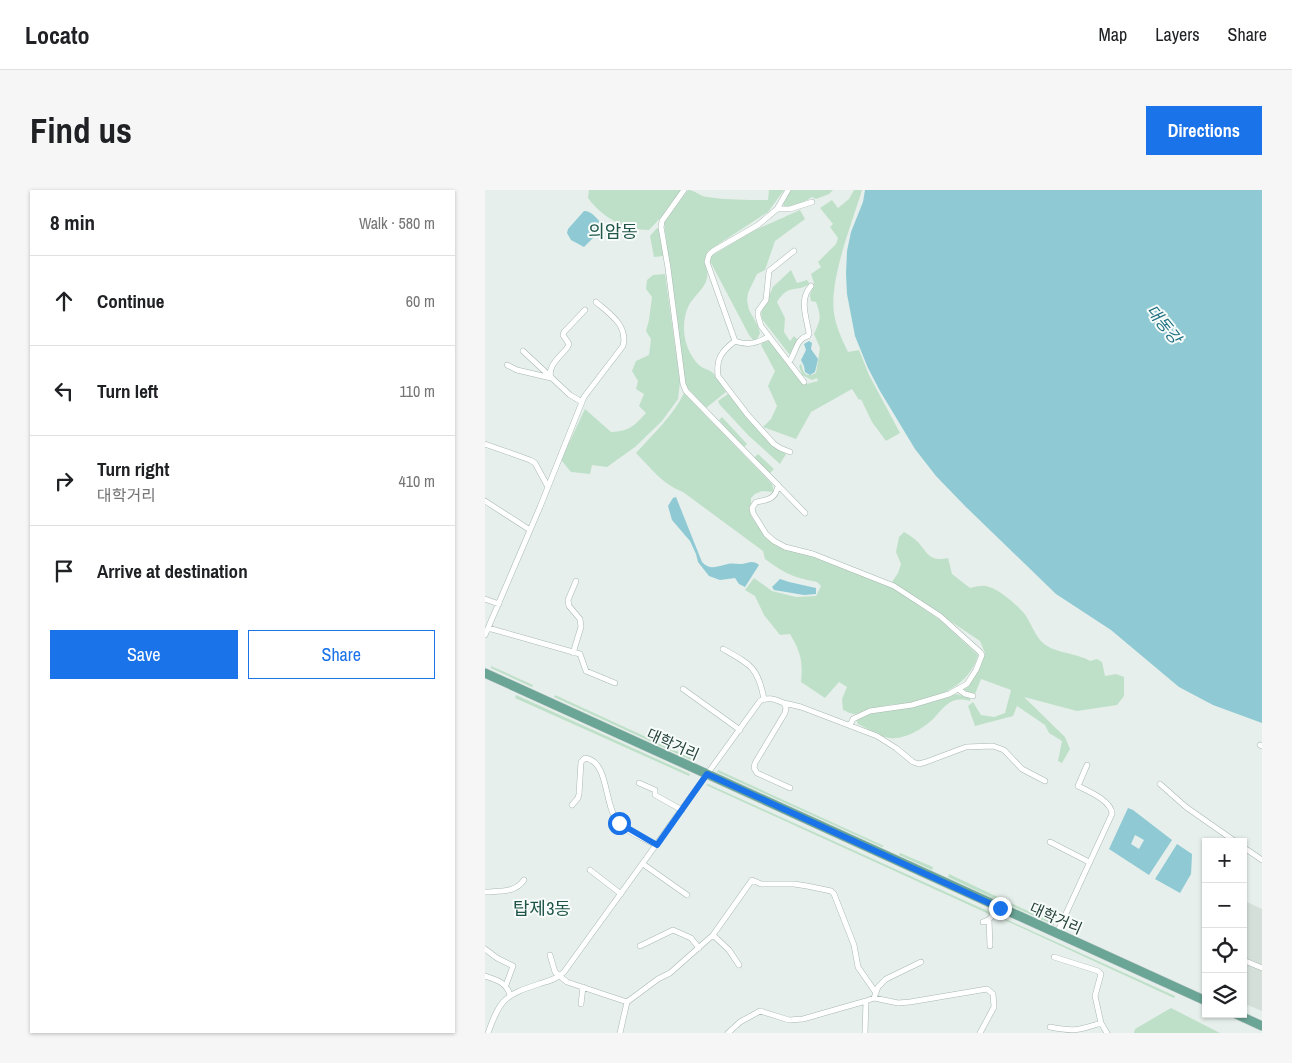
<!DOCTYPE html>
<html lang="en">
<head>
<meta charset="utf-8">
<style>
  :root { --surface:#fff; --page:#f6f6f6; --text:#202124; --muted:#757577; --line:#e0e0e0; --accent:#1a73e8 }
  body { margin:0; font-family:"Archivo Narrow","Noto Sans KR",sans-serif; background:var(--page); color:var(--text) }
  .controls { position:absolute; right:15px; bottom:15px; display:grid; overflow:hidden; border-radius:0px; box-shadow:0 1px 4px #0004 }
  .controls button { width:45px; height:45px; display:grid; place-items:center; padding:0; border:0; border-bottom:1px solid var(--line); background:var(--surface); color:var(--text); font:25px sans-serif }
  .stop { position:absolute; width:15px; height:15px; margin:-11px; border:4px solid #1a73e8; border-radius:50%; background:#fff }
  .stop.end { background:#1a73e8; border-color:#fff; box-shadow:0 1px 5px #0008 }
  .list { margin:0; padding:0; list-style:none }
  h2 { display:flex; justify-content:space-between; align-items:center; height:65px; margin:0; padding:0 20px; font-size:21px }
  h2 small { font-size:16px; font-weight:400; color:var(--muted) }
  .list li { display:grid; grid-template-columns:32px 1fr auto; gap:15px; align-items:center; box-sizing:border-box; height:90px; padding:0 20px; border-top:1px solid var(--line) }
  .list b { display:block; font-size:19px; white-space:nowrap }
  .list p { margin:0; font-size:16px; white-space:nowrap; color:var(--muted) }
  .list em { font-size:16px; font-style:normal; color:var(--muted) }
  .actions { display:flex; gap:10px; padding:15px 20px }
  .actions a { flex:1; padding:11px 0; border:1px solid var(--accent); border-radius:0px; text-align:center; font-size:18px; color:var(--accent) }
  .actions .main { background:var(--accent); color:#fff }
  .icon { flex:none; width:28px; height:28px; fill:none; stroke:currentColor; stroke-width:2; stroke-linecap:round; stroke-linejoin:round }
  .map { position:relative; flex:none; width:777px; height:843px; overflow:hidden; border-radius:0px }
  header { display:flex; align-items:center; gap:30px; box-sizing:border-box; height:70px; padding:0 25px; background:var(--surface); border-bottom:1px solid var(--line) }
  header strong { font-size:24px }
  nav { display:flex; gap:28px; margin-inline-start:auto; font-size:18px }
  .intro { display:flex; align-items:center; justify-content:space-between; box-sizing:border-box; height:120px; padding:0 30px }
  h1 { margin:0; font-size:35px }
  .button { padding:12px 22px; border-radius:0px; background:var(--accent); color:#fff; font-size:18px; font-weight:700 }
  main { display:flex; gap:30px; padding:0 30px }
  aside { flex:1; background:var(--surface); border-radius:0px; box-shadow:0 1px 4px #0004 }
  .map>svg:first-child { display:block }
  .built { fill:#d4dfda }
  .green { fill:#bfe0c8 }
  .water { fill:#8ec9d4; fill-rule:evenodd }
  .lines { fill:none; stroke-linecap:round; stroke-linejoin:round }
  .minor-casing { stroke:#a8b8b2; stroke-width:6 }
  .primary-casing { stroke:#c2cac8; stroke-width:10 }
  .minor { stroke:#fff; stroke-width:5 }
  .primary { stroke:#6aa596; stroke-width:9 }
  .route { stroke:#1a73e8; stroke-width:6 }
  .labels { text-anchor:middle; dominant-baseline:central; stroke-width:4; stroke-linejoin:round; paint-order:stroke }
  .street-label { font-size:15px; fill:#24423a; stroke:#f7fbf9 }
  .water-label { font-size:16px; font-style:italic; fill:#1c6f80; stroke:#f7fbf9 }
  .quarter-label { font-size:18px; fill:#1f5548; stroke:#f7fbf9 }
</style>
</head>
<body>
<header>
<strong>Locato</strong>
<nav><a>Map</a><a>Layers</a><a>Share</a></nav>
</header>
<div class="intro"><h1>Find us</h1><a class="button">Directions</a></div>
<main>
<aside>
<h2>8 min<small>Walk · 580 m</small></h2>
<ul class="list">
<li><svg class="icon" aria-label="ahead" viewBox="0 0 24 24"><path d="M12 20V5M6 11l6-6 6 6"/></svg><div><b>Continue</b></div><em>60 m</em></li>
<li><svg class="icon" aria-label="left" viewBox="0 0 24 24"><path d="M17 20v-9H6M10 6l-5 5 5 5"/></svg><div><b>Turn left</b></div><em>110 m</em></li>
<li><svg class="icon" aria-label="right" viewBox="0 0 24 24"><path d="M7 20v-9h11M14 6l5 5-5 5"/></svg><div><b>Turn right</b><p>대학거리</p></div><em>410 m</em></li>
<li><svg class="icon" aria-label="arrive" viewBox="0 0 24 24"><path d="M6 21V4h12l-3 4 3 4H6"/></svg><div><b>Arrive at destination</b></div></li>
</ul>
<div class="actions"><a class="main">Save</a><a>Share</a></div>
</aside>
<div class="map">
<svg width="777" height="843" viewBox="0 0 777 843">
  <rect width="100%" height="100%" fill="#e6efeb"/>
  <!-- built -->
  <path class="built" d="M 762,712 L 777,719 L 777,821 L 758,813 L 758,721 Z"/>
  <!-- green -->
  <path class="green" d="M 104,0 L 196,0 L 181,22 L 164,40 C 140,40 118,28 103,8 Z
    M 203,0 C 210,0 214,6 222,7 C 242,10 263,10 283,10 L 284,0 L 299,0 L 283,22 L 223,61 C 216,75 224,77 222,88 C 220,99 208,106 203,117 C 195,136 199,160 214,175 C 218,179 224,179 228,183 C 233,187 237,196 241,202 L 221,218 L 199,194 L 179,32 Z
    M 306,0 L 348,0 L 344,4 L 331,9 L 327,7 C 319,12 309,18 299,17 L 298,13 Z
    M 369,0 L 377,0 C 367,33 344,90 349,123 C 351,137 357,149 363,162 L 374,160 L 384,185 L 415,243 L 401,251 L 387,232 L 376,209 L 374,210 L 367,199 L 326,222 L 311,249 L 278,237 L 286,229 L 292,216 L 283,196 L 290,181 L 276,155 L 278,152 L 285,151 L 317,193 L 322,194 L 333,191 L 332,188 L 327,190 L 317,185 L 314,176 L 316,174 L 317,176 C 318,185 323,187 331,183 L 335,158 L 329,144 C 335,130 337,128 331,112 L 326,111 L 325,105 L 329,93 L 326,84 L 336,77 L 333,72 L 351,54 L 353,48 L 345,37 L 348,34 L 335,18 L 347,10 L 353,18 L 364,9 Z
    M 315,20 L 320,29 L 290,51 L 280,80 L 272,84 L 263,103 L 262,110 L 264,120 L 273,136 L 275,143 L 272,149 L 268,150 L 264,145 L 225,71 L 226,66 L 268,41 Z
    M 172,38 L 174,39 L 179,66 L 169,67 L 165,46 Z
    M 306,80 L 312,93 L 322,90 L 325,94 C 310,103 304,93 292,112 L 300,128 L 299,142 L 305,151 L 309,146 L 312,149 L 307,164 L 304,164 L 277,129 L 276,123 L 288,97 Z
    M 180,84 L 195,192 L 193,209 L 177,231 L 150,257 L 122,277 L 107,275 L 105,284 L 86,282 L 76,270 L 100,219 L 126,242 C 145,241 149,236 161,223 L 154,216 L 159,204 L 151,199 L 153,191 L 147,181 L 151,171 L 164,165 L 166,149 L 161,141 L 164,130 L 167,107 L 161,99 L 162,90 L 168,85 Z
    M 199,203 L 287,294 L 289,302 L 277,301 L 270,304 L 266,308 L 266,326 L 281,348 L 291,355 L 328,366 L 408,398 L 455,430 L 493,465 C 485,495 455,507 427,513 C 418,514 408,514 399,516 C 390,517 379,524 369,524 C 366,524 361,521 358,520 L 357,509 L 362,497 L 354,492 L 340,508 L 316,492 C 318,471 316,463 305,444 L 295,445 L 279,425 L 270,406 L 260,400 L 269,388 L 287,401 L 311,407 L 331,406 L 336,396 L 332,392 C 307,387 301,384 280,369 L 278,361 L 198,302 C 176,293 167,279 151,263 C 168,244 188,226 199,203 Z
    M 243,204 C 261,225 278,248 301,264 L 295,274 L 264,246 L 235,215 L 233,211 Z
    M 237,227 L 262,254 L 259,257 L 234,230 Z
    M 273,264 L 289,279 L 285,283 L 269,268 Z
    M 419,342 C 424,345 429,348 433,352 C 443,364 445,372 463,368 L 467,384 L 485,398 C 490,397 497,395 501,396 C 513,398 535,417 541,426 C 547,435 550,446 558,453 C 569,463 592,463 605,471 L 612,469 L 617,472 L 620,486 L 631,484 L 639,487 L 639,506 L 632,515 L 592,521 L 539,507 L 580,547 L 585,559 L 577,573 L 573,571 L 577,551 L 564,543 L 560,535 L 532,516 L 528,526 L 490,536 L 483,516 L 488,512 L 496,525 L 509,527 L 520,523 L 526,500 L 496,489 L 490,504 L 485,503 L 478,499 L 493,480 L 500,463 L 495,451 L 407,392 L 413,383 L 416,374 L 411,362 L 414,347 Z
    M 6,476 L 48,495 L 47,497 L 6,478 Z
    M 471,504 L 485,508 L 485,511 C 465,505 459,518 447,530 C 437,539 419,550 405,548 C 397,548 382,538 373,534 L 371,529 L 385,523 Z
    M 31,505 L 205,584 L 204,586 L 30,508 Z
    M 70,505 L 211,570 L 210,572 L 69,507 Z
    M 233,580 L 399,656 L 397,657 L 232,582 Z
    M 223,594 L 507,723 L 506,725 L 221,595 Z
    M 415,663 L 448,677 L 447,680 L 414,665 Z
    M 464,684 L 517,709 L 516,712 L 463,687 Z
    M 521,711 L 570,733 L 569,735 L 520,713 Z
    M 514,726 L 690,806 L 689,808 L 513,727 Z
    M 686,818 L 735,843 L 649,843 L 650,839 Z"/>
  <!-- water -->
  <path class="water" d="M 380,0 L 777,0 L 777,533 L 728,515 L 694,497 L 626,440 L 571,404 L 480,316 L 451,286 L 430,259 L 395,201 L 383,178 L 370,146 L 362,104 L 361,84 L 362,61 L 366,42 L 378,12 Z
    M 99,21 C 107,21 112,29 118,35 L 115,41 L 99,57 L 86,50 L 82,43 L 83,39 Z
    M 324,151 L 327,153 L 326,159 L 333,169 L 330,182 L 325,185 L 320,182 L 319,176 L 316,170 L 321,160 L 319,154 Z
    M 191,307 L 217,372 C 225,381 233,376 243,374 C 247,373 251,374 255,374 C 263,374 267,369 274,375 L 260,397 L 254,394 L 250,388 L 235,390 L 224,386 L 213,372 L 211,364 L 205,351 L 187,330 L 183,316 L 188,308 Z
    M 295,389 L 304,392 L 331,398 L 331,404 L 319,405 L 289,400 L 287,397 Z
    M 643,618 L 648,620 L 687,650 L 664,685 L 624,659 ZM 650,645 L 659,650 L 654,659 L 646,654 Z
    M 692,654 L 707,664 L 706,684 L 695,703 L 670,689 Z"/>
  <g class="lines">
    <defs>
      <path id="minor" d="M 199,0 L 177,31 L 176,37 L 183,78 L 198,194 L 201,201 L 320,323
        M 303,0 L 292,19 L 273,35 L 228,61 L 224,65 L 222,72 L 250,151 C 237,161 231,168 233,186 L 262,224 L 289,254 L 295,258 L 305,262
        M 292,19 L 305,19 L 327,12
        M 309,61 L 284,81 L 281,110 L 273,121 L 273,126 L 276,136 L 319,192
        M 250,151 C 263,156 272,153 283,147
        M 38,161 L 85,205 L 97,212
        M 304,172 C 311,163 311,148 323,146 L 324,143 C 321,126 314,109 326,96
        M 22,175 L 32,180 L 66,188
        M 66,188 C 62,176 75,167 82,158 L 84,154 L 78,145 L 79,142 L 100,120
        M 0,254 L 45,270 L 50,273 L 63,297
        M 293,295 C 291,309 283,310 271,312 L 267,318 L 268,323 L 281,344 L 289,351 L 300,357 L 328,364 L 409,396 L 455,426 L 495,462 L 497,465 L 491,480 L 482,494 L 464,504 L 427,515 L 385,521 L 368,529 L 365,535
        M 0,311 L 45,340
        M 0,409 L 14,414
        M 3,438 L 95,464 L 101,481 L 130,493
        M 0,445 L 55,317 L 99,207 L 138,156 C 143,135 125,124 111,112
        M 238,459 C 265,474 273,477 279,509
        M 88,463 L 96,437 L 95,429 L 84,416 L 83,410 L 91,391
        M 198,499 L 255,540
        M 473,499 L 480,504 L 488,506
        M 299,513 L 316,517 L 392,546 L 411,558 L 428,572 L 434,574 L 441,572 L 481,557 L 508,556 L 519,560 L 537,579 L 560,591
        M 775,555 L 777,556
        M 154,593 L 170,600 L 170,605 L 197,620
        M 675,594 L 701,617 L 751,652
        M 87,615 L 93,608 L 94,604 L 96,572 L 100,568 C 124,571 119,615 132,630 C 141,642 159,648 171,655
        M 565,652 L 604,672
        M 758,657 L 777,670
        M 158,674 L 202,705
        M 105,680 L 136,704
        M 0,702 C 15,701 30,703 39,690
        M 504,730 L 505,756
        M 498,732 C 507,730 508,724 512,717
        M 572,743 L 627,624 C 627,611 603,601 593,596 L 602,575
        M 228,745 L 244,760 L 254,775
        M 155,756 L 188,740 L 206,748 L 214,758
        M 0,759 L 12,768 L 28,776 L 21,795
        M 65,765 L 70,782 L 82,792 L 142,812
        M 569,767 L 613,781 L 616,784 L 610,806 L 616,833 L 622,843
        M 758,770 L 777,778
        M 0,786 C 12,790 21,792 25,805
        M 389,808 L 413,813 L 425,812 L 502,799 L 508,804 L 509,817 L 495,843
        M 96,814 L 98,797
        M 565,837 C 590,842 593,840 616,833
        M 3,843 C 15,809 20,805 54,794 C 63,791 72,789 79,782 L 275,511 C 284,506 291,510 299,513 L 301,518 L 300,523 L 270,573 L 269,578 L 272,583 L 305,598
        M 135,843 L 142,812 L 173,789 L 185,783 L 228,745 L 267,690 L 276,694 L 309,694 L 322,696 L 346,701 L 349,704 L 369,755 L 373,777 L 391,803
        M 243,843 L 255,832 L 275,821 L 304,830 L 318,829 L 381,811 L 389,808 L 393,797 L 401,789 L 436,772
        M 380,843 L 381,811"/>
      <path id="primary" d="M 0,483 L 721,811
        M 751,824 L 777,836"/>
    </defs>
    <!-- minor casing -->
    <use href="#minor" class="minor-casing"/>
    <!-- primary casing -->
    <use href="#primary" class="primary-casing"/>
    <!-- minor -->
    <use href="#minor" class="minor"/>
    <!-- primary -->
    <use href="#primary" class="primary"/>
  </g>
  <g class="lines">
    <!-- route -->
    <path class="route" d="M 134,633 L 172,655 L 222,584 L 515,718"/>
  </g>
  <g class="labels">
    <!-- street labels -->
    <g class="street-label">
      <text transform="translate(188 554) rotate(24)">대학거리</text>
      <text transform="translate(571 728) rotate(24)">대학거리</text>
    </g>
    <!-- water labels -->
    <g class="water-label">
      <text transform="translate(679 134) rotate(51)">대동강</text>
    </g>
    <!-- quarter labels -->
    <g class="quarter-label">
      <text x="128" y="41">의암동</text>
      <text x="57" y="718">탑제3동</text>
    </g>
  </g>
</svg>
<div class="controls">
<button>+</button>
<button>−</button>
<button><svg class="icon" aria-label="locate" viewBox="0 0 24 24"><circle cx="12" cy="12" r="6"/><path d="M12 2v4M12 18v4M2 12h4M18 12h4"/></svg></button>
<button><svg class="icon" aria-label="layers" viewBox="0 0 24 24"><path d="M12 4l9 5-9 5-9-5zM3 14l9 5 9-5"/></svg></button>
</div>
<div class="stop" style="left:134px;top:633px"></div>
<div class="stop end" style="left:515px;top:718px"></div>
</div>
</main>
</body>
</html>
